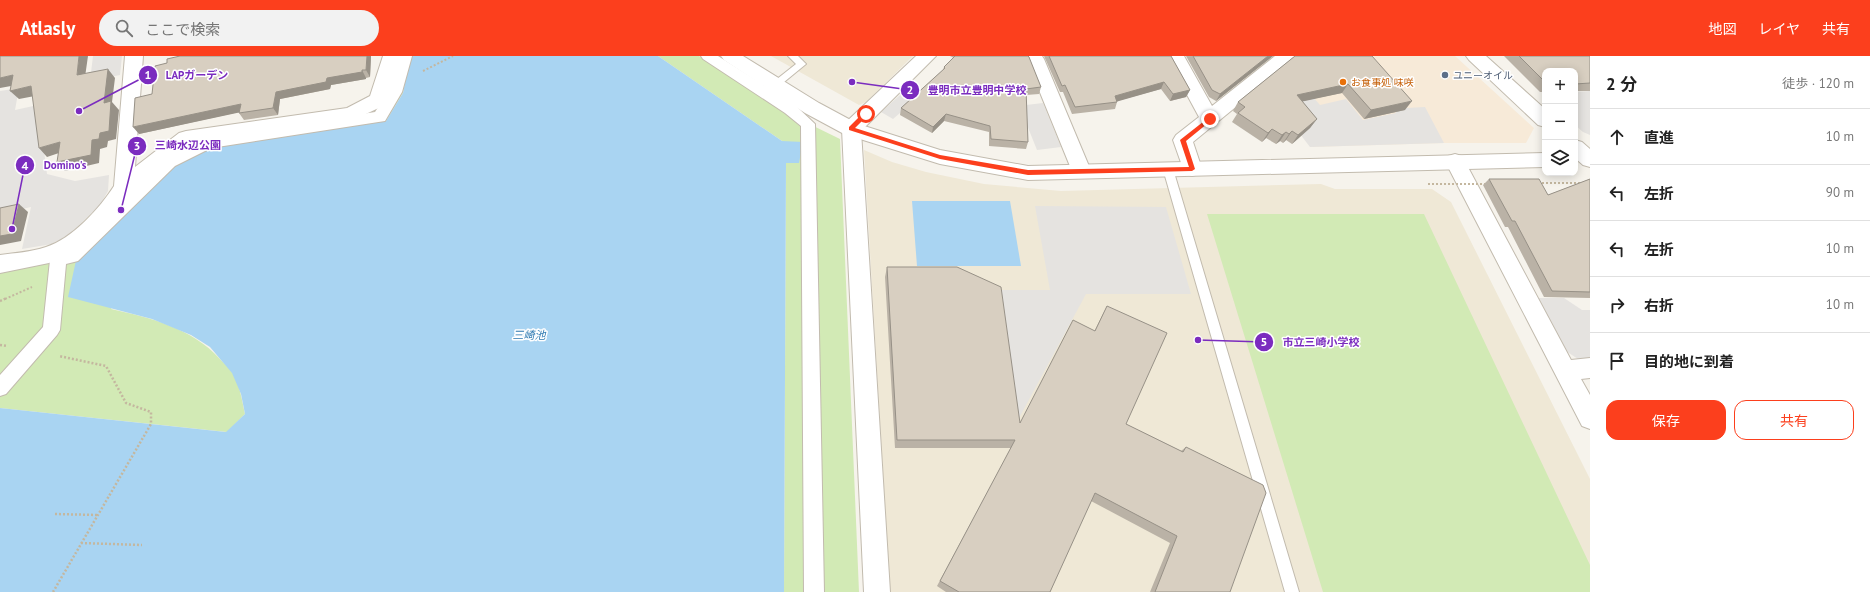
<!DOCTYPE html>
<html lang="ja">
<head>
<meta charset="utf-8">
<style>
  :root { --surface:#fff; --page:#f2f2f2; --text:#222; --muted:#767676; --line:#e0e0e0; --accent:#fc3f1d }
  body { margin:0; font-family:"PT Sans","Noto Sans JP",sans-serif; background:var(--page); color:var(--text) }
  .controls { position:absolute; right:12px; top:12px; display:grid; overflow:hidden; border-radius:8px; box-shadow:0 2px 10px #0003 }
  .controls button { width:36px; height:36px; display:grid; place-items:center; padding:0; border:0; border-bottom:1px solid var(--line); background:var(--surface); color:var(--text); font:20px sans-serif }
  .stop { position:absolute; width:12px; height:12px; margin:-9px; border:3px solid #fc3f1d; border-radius:50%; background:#fff }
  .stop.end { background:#fc3f1d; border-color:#fff; box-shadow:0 1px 4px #0008 }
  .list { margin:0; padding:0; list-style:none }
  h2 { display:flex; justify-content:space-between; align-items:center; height:52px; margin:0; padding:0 16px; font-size:17px }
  h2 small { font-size:13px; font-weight:400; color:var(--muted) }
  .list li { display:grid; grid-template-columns:26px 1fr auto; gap:12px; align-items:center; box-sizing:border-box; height:56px; padding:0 16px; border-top:1px solid var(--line) }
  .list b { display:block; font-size:15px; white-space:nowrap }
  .list em { font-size:13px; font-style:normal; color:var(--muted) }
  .actions { display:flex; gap:8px; padding:12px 16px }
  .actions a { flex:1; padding:9px 0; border:1px solid var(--accent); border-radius:12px; text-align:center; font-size:14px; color:var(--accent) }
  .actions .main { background:var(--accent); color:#fff }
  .icon { flex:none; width:22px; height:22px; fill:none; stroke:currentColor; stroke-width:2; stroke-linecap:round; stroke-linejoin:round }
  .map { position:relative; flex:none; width:1590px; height:536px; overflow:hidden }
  header { display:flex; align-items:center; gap:24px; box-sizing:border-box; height:56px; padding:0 20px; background:var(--accent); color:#fff }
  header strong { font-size:19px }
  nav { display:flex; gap:22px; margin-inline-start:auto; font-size:14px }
  .search { width:280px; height:36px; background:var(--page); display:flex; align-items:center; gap:10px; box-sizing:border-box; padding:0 14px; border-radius:22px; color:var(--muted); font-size:15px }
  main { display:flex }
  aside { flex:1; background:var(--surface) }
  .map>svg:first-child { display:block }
  .commercial { fill:#f7ead8 }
  .education { fill:#efe8d6 }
  .green { fill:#d2eab5 }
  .parking { fill:#e5e3e0 }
  .water { fill:#a9d4f2 }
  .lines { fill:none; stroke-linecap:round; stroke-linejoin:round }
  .service-casing { stroke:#c2bbae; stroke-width:2 }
  .pedestrian-casing { stroke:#c2bbae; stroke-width:2 }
  .minor-casing { stroke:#c2bbae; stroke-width:2 }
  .tertiary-casing { stroke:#c2bbae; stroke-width:2 }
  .path-far1 { stroke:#c4b79f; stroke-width:2; stroke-dasharray:2 2; stroke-linecap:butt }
  .path { stroke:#c4b79f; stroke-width:2.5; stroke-dasharray:2 2; stroke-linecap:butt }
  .service { fill:#fff; fill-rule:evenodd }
  .pedestrian { fill:#fff; fill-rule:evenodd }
  .minor { fill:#fff; fill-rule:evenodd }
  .tertiary { fill:#fff; fill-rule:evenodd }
  .path-bridge { stroke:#c4b79f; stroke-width:2; stroke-dasharray:2 2; stroke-linecap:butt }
  .wall { fill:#bab2a6 }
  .shaded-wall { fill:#979187 }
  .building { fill:#d8cfc1; stroke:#979187 }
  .route { fill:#fc3f1d }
  .service-dot { fill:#5c6f8a; stroke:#fff; stroke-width:1.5 }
  .food-dot { fill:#e8710a; stroke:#fff; stroke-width:1.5 }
  .labels { text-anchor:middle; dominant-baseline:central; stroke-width:3; stroke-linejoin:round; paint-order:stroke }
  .service-label { font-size:10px; fill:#4e5e75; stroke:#fff; text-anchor:start }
  .food-label { font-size:10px; fill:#c56008; stroke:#fff; text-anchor:start }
  .water-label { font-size:11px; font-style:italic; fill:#2e7ab2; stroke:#fff }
  .leader { fill:none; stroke:#7b2cbf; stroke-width:1.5 }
  .callout-dot { fill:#7b2cbf; stroke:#fff; stroke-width:1.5 }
  .mark-label { font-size:12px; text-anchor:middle; font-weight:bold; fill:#fff }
  .callout-label { font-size:11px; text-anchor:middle; font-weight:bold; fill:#7b2cbf; stroke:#fff; stroke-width:3; stroke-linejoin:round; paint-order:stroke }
</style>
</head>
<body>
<header>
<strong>Atlasly</strong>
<div class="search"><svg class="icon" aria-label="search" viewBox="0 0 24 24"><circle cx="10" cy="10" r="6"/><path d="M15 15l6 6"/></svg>ここで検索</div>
<nav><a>地図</a><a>レイヤ</a><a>共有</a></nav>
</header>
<main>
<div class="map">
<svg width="1590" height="536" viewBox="0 0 1590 536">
  <rect width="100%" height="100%" fill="#f6f3ec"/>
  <!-- commercial -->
  <path class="commercial" d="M 1319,0 L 1455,0 L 1534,72 L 1526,87 L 1444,87 L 1310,91 Z"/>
  <!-- education -->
  <path class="education" d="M 771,0 L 913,0 L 866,46 L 859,49 Z
    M 864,94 L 892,106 L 926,116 L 984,128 L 1061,135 L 1321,128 L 1335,133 L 1432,133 L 1451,146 L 1590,423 L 1590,536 L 890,536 Z"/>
  <!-- green -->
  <path class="green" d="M 410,0 L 403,37 L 386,65 L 211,90 L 111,253 C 151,262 192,272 220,303 C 224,308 230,312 233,317 C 240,329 242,345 245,358 L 227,376 L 0,352 L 0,215 L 66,203 L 178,96 L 193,86 L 372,59 L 378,54 Z
    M 658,0 L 699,0 L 795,61 L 840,83 L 859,536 L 784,536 L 786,106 L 799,107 L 782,85 Z
    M 1207,158 L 1424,158 L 1590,509 L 1590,536 L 1323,536 Z"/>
  <!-- parking -->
  <path class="parking" d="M 93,0 L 122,0 L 120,19 L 90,25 Z
    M 19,32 L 15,54 L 47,47 L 42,79 L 47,118 L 75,125 L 109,119 L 108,135 L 100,149 L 68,180 L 52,188 L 22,193 L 31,151 L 0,158 L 0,35 Z
    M 908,32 L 921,39 L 893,63 L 881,56 Z
    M 1590,35 L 1590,79 L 1583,76 L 1575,69 L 1575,36 Z
    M 1313,41 L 1320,49 L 1346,43 L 1363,64 L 1396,57 L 1395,54 L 1406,52 L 1425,51 L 1444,87 L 1310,91 L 1277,48 Z
    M 1043,47 L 1061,91 L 1037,94 L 1027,69 L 1026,49 Z
    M 1035,150 L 1166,151 L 1191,238 L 1086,238 L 1018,364 L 999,234 L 1050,234 Z
    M 1538,242 L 1564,242 L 1582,254 L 1590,254 L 1590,304 L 1581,305 L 1566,295 Z"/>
  <!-- water -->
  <path class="water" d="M 410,0 L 658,0 L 782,85 L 803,86 L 799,107 L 786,107 L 784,536 L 0,536 L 0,352 L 226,376 L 245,358 L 241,338 L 232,317 L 210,291 L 191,279 L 152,263 L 68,241 L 77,200 L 172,108 L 211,90 L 386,65 L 403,37 Z
    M 912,145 L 1010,145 L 1021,210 L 917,210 Z"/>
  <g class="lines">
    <defs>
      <path id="service" d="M 788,0 L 798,0 L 806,8 L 778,31 L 772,31 L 770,29 L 772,27 L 796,8 Z
        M 1168,109 L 1173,113 L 1299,536 L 1285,536 L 1163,113 Z"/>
      <path id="pedestrian" d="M 398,0 L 412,0 L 402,36 L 385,65 L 211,92 L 175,110 L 78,205 L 66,208 L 60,274 L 57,279 L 6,338 L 0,340 L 0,319 L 43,271 L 50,204 L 52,199 L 67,195 L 165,102 L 203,83 L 375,56 L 388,36 Z
        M 701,0 L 718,0 L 795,49 L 815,68 L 824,536 L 804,536 L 801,70 L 785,57 L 703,3 Z"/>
      <path id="minor" d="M 125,0 L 143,0 L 135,111 L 179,77 L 186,75 L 347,52 L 370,40 L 383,0 L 401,0 L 385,49 L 351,65 L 191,88 L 131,136 L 119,156 L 80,194 L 49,207 L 0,217 L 0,199 C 15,197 31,196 46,191 C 72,183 100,152 114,130 Z
        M 916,0 L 936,0 L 861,75 L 890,536 L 864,536 L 842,73 L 844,68 Z
        M 1021,0 L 1042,0 L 1044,3 L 1091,115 L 1088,120 L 1081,122 L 1074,120 L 1028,7 Z
        M 1166,0 L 1184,0 L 1212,50 L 1275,0 L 1304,0 L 1301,4 L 1288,8 L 1193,86 L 1202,113 L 1199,118 L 1192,120 L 1185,118 L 1173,84 L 1176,79 L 1199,61 Z
        M 1455,98 L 1462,100 L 1571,304 L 1590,302 L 1590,322 L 1581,323 L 1590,339 L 1590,373 L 1582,370 L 1445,105 L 1448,100 Z"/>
      <path id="tertiary" d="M 721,0 L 743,0 L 819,47 L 858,68 L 940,94 L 1028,110 L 1545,97 L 1545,111 L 1028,124 L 940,108 L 844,78 L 805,57 L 724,4 Z
        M 1466,0 L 1486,0 L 1545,53 L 1545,71 L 1538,69 L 1469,4 Z
        M 1575,84 L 1582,86 L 1590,93 L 1590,111 L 1583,109 L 1575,102 Z"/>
    </defs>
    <!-- service casing -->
    <use href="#service" class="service-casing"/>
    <!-- pedestrian casing -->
    <use href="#pedestrian" class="pedestrian-casing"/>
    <!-- minor casing -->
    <use href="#minor" class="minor-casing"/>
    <!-- tertiary casing -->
    <use href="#tertiary" class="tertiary-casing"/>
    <!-- path-far1 -->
    <path class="path-far1" d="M 423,15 L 453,0
      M 5,243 L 32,231"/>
    <!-- path -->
    <path class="path" d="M 0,245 L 7,242
      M 0,289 L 7,290
      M 55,458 L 97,459
      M 81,487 L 142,489
      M 53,536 L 151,368 L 151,356 L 126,347 L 106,310 L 59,300"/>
    <!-- service -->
    <use href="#service" class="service"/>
    <!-- pedestrian -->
    <use href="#pedestrian" class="pedestrian"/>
    <!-- minor -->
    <use href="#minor" class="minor"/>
    <!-- tertiary -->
    <use href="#tertiary" class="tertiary"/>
    <!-- path-bridge -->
    <path class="path-bridge" d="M 1538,127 L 1581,127
      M 1428,128 L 1487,128"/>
  </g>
  <!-- wall -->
  <path class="wall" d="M 371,0 L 370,21 L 366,22 L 366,23 L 331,29 L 330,33 L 280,43 L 278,59 L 244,64 L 239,57 L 239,56 L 139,78 L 152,38 Z
    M 950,0 L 1028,0 L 1041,31 L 1039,38 L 1026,39 L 1028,86 L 1026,93 L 989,90 L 989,76 L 944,65 L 932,77 L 900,59 L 901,52 L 943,14 L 944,11 L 954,2 Z
    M 1044,0 L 1171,0 L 1190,34 L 1186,41 L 1170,45 L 1161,33 L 1117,45 L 1117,46 L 1115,53 L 1072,58 L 1063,36 L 1060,36 Z
    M 1186,0 L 1273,0 L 1216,45 L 1209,41 Z
    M 1295,0 L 1405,54 L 1364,63 L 1342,37 L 1302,45 L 1317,63 L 1310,72 L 1292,88 L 1286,84 L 1283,87 L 1280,85 L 1276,88 L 1266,82 L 1262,86 L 1232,66 L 1237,58 L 1233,55 L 1238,46 Z
    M 1504,0 L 1590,0 L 1590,35 L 1575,35 L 1575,15 L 1545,15 L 1545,36 L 1540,36 Z
    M 1489,123 L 1548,139 L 1590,123 L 1590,242 L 1544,241 L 1508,171 L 1505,171 L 1483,129 Z
    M 887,211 L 1020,367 L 1095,274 L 1107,250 L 1126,368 L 1181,395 L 1186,391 L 1230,536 L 1150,536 L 1170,487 L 1091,445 L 1050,536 L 946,536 L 937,530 L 1011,392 L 895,392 L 885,221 Z"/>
  <!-- shaded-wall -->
  <path class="shaded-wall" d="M 79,0 L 88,0 L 84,28 L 77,19 Z
    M 367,0 L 371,0 L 370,21 L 366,14 Z
    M 1268,0 L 1273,0 L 1216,45 L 1220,38 Z
    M 108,13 L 115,22 L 112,46 L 119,54 L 116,83 L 108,85 L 107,91 L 100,93 L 99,107 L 65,115 L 57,106 L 92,84 Z
    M 362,14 L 366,22 L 366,23 L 331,29 L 330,33 L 280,43 L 278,59 L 273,52 L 276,36 L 327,22 Z
    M 13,19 L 22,28 L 0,32 L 0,22 Z
    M 1164,26 L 1161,33 L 1112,47 L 1115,40 Z
    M 1348,28 L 1342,37 L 1291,48 L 1297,39 Z
    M 31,30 L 40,39 L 19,43 L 10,35 Z
    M 1190,34 L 1186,41 L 1170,45 L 1173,38 Z
    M 1412,45 L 1405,54 L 1364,63 L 1371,54 Z
    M 241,48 L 246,55 L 139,78 L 133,71 Z
    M 946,58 L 944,65 L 932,77 L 933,71 Z
    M 1317,63 L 1310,72 L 1292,88 L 1298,79 Z
    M 1272,73 L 1266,82 L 1262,86 L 1268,77 Z
    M 1292,75 L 1286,84 L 1283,87 L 1289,78 Z
    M 1286,76 L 1280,85 L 1276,88 L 1282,79 Z
    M 60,86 L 68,94 L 47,101 L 39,92 Z
    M 19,148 L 28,156 L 21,185 L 0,189 L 0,180 Z"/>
  <!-- building -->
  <path class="building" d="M 0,0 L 79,0 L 77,19 L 108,13 L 104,47 L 111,45 L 109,75 L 100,77 L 99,83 L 92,84 L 91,99 L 57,106 L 60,86 L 39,92 L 31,30 L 10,35 L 13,19 L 0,22 Z
    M 180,0 L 367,0 L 366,14 L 362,14 L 362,16 L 327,22 L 326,26 L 276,36 L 273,52 L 239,57 L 241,48 L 133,71 L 135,42 L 152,38 L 155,10 L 167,7 L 167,3 Z
    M 955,0 L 1028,0 L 1029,1 L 1041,31 L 1026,33 L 1028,86 L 991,83 L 990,70 L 946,58 L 933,71 L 901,52 L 945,12 L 944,11 Z
    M 1049,0 L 1171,0 L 1190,34 L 1173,38 L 1164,26 L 1115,40 L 1117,46 L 1075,51 L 1065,29 L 1062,30 Z
    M 1193,0 L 1268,0 L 1220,38 L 1212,34 Z
    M 1295,0 L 1372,0 L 1412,45 L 1371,54 L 1348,28 L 1297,39 L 1317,63 L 1298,79 L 1292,75 L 1289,78 L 1286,76 L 1282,79 L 1272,73 L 1268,77 L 1238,57 L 1245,51 L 1238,46 Z
    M 1519,0 L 1590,0 L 1590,27 L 1575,28 L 1575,15 L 1545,15 L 1545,26 Z
    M 1489,123 L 1539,123 L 1548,139 L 1590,123 L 1590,236 L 1552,235 L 1515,165 L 1512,165 Z
    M 19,148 L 12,178 L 0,180 L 0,152 Z
    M 887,211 L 957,211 L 1001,231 L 1020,367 L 1073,264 L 1095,275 L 1107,250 L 1167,277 L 1126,368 L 1183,396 L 1186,391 L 1263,429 L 1266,437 L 1230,536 L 1155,536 L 1177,480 L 1095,437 L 1050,536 L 959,536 L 940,525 L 1015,384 L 897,384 Z"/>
  <!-- route -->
  <path class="route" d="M 864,56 L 869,58 L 855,72 L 940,99 L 1028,114 L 1189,111 L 1180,84 L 1208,62 L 1213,63 L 1186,85 L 1195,113 L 1192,115 L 1028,119 L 940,103 L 849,74 L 849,71 Z"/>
  <!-- markers -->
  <circle class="service-dot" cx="1445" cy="19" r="4"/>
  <circle class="food-dot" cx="1343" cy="26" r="4"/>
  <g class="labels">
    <!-- service labels -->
    <g class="service-label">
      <text x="1453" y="19">ユニーオイル</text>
    </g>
    <!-- food labels -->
    <g class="food-label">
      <text x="1351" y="26">お食事処 味咲</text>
    </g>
    <!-- water labels -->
    <g class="water-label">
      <text x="529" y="279">三崎池</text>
    </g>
  </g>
  <!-- callouts -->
  <path class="leader" d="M79 55L148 19M852 26L910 34M121 154L137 90M12 173L25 109M1198 284L1264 286"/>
  <g class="callout-dot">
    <circle cx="79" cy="55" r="4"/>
    <circle cx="852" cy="26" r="4"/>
    <circle cx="121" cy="154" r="4"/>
    <circle cx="12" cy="173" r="4"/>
    <circle cx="1198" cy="284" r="4"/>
    <circle cx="148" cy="19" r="10"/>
    <circle cx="910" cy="34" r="10"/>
    <circle cx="137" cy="90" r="10"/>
    <circle cx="25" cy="109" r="10"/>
    <circle cx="1264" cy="286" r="10"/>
  </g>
  <g class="mark-label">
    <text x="148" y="23">1</text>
    <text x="910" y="38">2</text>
    <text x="137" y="94">3</text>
    <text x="25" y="114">4</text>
    <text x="1264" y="290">5</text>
  </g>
  <g class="callout-label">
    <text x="197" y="23">LAPガーデン</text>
    <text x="977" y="38">豊明市立豊明中学校</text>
    <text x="188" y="93">三崎水辺公園</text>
    <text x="65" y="113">Domino's</text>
    <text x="1321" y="290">市立三崎小学校</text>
  </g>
</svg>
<div class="controls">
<button>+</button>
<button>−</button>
<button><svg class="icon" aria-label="layers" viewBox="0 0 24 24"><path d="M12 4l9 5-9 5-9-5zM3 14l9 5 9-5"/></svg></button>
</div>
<div class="stop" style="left:866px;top:58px"></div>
<div class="stop end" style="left:1210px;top:63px"></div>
</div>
<aside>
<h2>2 分<small>徒歩 · 120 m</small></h2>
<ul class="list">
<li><svg class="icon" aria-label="ahead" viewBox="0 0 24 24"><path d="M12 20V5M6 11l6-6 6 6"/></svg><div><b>直進</b></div><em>10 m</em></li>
<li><svg class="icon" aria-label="left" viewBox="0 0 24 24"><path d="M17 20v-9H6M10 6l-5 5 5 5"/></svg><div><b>左折</b></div><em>90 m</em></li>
<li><svg class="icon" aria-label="left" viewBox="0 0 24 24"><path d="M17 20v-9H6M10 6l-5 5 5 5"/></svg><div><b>左折</b></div><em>10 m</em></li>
<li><svg class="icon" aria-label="right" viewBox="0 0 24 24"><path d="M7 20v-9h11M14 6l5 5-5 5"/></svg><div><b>右折</b></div><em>10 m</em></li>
<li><svg class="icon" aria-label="arrive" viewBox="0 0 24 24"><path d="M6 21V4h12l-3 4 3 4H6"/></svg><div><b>目的地に到着</b></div></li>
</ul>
<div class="actions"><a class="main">保存</a><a>共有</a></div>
</aside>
</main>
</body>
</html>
